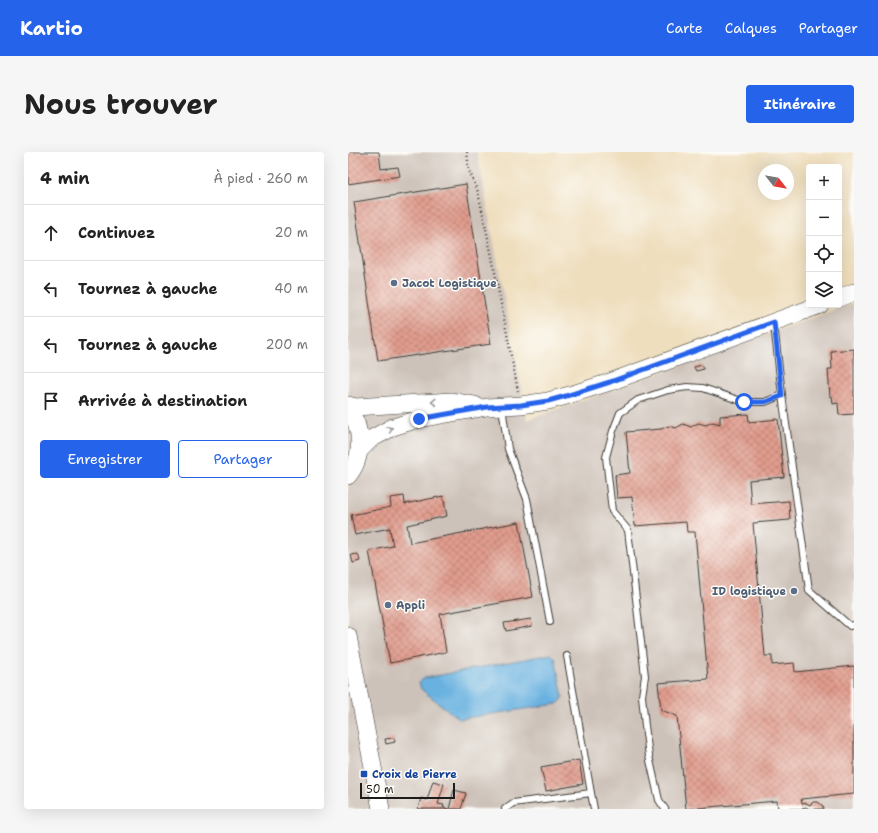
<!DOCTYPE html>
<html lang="fr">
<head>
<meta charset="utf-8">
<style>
  :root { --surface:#fff; --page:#f6f6f6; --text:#222; --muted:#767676; --line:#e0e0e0; --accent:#2563eb }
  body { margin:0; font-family:"Shantell Sans",sans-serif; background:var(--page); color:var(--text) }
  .controls { position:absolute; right:12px; top:12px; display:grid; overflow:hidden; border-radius:4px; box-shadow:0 4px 16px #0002 }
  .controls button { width:36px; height:36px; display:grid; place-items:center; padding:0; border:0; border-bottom:1px solid var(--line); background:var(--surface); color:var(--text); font:20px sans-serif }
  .compass { position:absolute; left:410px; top:12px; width:36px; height:36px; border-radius:50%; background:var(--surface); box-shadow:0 4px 16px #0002; rotate:121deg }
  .scale { position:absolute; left:12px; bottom:10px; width:95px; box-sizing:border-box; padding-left:4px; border:2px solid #1c1c1c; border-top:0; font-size:11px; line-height:14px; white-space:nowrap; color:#1c1c1c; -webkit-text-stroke:3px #fdfcf7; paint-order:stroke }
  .stop { position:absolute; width:12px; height:12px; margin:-9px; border:3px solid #2563eb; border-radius:50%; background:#fff }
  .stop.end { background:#2563eb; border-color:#fff; box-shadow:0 1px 4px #0008 }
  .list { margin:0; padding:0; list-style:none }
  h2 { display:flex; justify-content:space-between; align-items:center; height:52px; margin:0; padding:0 16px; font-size:17px }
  h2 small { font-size:13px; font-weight:400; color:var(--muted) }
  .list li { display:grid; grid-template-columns:26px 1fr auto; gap:12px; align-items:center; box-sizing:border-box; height:56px; padding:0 16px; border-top:1px solid var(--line) }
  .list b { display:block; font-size:15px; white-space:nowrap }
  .list em { font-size:13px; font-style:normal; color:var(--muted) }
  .actions { display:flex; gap:8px; padding:12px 16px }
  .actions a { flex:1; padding:9px 0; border:1px solid var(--accent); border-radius:4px; text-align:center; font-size:14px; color:var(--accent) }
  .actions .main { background:var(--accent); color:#fff }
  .icon { flex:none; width:22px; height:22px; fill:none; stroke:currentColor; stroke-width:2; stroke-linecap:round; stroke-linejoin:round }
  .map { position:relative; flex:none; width:506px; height:657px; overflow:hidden; border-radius:4px }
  header { display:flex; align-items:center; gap:24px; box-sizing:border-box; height:56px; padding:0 20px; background:var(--accent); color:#fff }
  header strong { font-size:19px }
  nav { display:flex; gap:22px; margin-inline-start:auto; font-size:14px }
  .intro { display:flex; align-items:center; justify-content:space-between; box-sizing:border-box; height:96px; padding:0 24px }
  h1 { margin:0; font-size:28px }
  .button { padding:10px 18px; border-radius:4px; background:var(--accent); color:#fff; font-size:14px; font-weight:700 }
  main { display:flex; gap:24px; padding:0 24px }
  aside { flex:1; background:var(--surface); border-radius:4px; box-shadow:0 4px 16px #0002 }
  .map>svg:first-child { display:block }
  .industrial { fill:#cdc2b9 }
  .water { fill:#68b1e0; stroke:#42667e }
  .building { fill:url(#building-cross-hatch) }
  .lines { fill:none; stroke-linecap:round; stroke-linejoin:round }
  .service-casing { stroke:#3c3934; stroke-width:8 }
  .secondary-casing { stroke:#3c3934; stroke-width:18 }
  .path { stroke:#3c3934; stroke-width:2.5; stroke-dasharray:1 3; stroke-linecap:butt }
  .service { stroke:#fff; stroke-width:6 }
  .secondary { stroke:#fff; stroke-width:17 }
  .oneway { stroke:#999 }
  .route { stroke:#2563eb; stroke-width:5 }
  .service-dot { fill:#5c6f8a; stroke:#fdfcf7; stroke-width:1.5 }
  .transit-dot { fill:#1a4fb4; stroke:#fdfcf7; stroke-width:1.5 }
  .labels { text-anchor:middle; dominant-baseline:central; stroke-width:3; stroke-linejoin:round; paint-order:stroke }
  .service-label { font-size:11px; font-weight:bold; fill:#4e5e75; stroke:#fdfcf7; text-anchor:start }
  .transit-label { font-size:11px; font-weight:bold; fill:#164399; stroke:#fdfcf7; text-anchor:start }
</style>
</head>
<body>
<header>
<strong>Kartio</strong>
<nav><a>Carte</a><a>Calques</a><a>Partager</a></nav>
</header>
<div class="intro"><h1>Nous trouver</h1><a class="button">Itinéraire</a></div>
<main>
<aside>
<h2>4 min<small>À pied · 260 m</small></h2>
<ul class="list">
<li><svg class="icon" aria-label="ahead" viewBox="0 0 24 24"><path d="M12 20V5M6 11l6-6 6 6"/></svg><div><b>Continuez</b></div><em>20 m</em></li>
<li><svg class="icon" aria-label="left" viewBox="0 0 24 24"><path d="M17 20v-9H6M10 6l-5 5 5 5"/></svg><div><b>Tournez à gauche</b></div><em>40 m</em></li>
<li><svg class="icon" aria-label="left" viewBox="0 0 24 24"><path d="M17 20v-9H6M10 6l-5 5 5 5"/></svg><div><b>Tournez à gauche</b></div><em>200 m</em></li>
<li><svg class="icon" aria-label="arrive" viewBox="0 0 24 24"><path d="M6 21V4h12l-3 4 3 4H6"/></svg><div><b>Arrivée à destination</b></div></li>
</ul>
<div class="actions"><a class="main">Enregistrer</a><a>Partager</a></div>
</aside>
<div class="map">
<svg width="506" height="657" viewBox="0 0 506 657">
  <defs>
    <pattern id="building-cross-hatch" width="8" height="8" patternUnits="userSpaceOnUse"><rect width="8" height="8" fill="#e19d8e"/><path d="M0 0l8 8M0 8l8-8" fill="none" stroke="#b67f73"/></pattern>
  </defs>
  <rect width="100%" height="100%" fill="#fdfcf7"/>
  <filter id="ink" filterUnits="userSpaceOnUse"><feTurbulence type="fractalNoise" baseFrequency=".025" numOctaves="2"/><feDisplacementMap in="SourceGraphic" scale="8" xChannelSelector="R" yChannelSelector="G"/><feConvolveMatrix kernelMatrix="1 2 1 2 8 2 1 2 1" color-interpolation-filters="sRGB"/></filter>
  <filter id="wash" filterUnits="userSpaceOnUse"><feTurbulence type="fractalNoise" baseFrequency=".012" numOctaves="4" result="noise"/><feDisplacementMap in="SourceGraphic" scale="16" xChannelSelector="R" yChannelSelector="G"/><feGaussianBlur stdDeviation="0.9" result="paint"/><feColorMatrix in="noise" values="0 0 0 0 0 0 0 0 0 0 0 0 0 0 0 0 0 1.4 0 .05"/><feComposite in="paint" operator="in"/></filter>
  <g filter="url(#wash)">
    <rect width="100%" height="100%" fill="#efdebd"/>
    <!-- industrial -->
    <path class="industrial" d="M 0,0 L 129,0 L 179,268 L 506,151 L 506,657 L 0,657 Z"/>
    <!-- water -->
    <path class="water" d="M 203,502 L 207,506 L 215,545 L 213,549 L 209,552 L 111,567 L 73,537 L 71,530 L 77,526 Z"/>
    <g id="blocks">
      <!-- building -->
      <path class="building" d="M 0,0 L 31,0 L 33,17 L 50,15 L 52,24 L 0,32 Z
        M 118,32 L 143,192 L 30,209 L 6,50 Z
        M 506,197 L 506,262 L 491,263 L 490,251 L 485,252 L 484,244 L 482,245 L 480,217 L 484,217 L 483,199 Z
        M 354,213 L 356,217 L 348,219 L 346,215 Z
        M 400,262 L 401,270 L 430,267 L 436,325 L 401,328 L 403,352 L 441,349 L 442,368 L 405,371 L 417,504 L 424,504 L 424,513 L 446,511 L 447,520 L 506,514 L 506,642 L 453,647 L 454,652 L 458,651 L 462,653 L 465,650 L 470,650 L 474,653 L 476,657 L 461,657 L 458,655 L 454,656 L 454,657 L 430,657 L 429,649 L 338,657 L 329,564 L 313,558 L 310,531 L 360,527 L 347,380 L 339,380 L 338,370 L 287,374 L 284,345 L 269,346 L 267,323 L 282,321 L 278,280 L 313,277 L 321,274 L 328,276 L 335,272 L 343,275 L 350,271 L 358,273 L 365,270 L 372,272 L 372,264 Z
        M 56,344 L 57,352 L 95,344 L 99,364 L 59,373 L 62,391 L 171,370 L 185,445 L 92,462 L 98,500 L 42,511 L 21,399 L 45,394 L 42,378 L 42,376 L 7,383 L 3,363 L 43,355 L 42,346 Z
        M 10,402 L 12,409 L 5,411 L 3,403 Z
        M 183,467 L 184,474 L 158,479 L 156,471 Z
        M 46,586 L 47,590 L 38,592 L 37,587 Z
        M 231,608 L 235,632 L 198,639 L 193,615 Z
        M 85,629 L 96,632 L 90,652 L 96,653 L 95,655 L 100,657 L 70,657 L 73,646 L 79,648 Z
        M 106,638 L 118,641 L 113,657 L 101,657 Z"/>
    </g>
  </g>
  <g filter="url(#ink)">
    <use href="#blocks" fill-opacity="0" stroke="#3c3934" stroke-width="1"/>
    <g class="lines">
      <defs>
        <path id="service" d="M 426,172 L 434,243 L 461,438 L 502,474 L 506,473
          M 154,255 L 160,297 L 179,347 L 202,470
          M 243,641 L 246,657
          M 157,657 L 165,651 L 243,641 L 219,504
          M 317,657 L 311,648 L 301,604 L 297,574 L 294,544 L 297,524 L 280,378 L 264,359 L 258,305 L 265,279 L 272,261 L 290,248 L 320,238 L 339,235 L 355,236 L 396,250 L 417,250 L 434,243"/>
        <path id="secondary" d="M 491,146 L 506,140
          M 0,253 L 7,255 L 23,254 L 104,249 L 127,253
          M 0,256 C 15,276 16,304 0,324
          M 11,299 L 23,287 L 45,275 L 71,267 L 139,255 L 173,253 L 200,249 L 218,244 L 262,230 L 472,153
          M 0,484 L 33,657"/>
      </defs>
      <!-- service casing -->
      <use href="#service" class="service-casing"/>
      <!-- secondary casing -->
      <use href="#secondary" class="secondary-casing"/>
      <!-- path -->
      <path class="path" d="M 119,0 L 121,18 L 130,40 L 143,100 L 170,239"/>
      <!-- service -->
      <use href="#service" class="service"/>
      <!-- secondary -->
      <use href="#secondary" class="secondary"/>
    </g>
    <!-- one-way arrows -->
    <defs><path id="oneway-chevron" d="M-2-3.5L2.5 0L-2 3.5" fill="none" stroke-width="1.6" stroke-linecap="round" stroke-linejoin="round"/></defs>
    <g class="oneway">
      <use href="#oneway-chevron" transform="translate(86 250) rotate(177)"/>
      <use href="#oneway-chevron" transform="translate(42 277) rotate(-26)"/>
    </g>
  </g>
  <g class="lines" filter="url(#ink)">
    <!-- route -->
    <path class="route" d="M 71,267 L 139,255 L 173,253 L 200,249 L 218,244 L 262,230 L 426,170 L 434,244 L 417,250 L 396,250"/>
  </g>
  <!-- markers -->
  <g class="service-dot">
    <circle cx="46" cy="131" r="4"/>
    <circle cx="446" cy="439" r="4"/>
    <circle cx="40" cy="453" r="4"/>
  </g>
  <rect class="transit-dot" x="12" y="618" width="8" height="8" rx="2"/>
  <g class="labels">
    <!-- service labels -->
    <g class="service-label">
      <text x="54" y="131">Jacot Logistique</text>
      <text x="438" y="439" text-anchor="end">ID logistique</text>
      <text x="48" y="453">Appli</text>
    </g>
    <!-- transit labels -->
    <g class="transit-label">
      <text x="24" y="622">Croix de Pierre</text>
    </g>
  </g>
</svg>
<div class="controls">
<button>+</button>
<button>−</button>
<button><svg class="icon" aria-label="locate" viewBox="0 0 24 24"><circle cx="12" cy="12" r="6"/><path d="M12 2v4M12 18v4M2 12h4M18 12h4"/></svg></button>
<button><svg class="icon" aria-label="layers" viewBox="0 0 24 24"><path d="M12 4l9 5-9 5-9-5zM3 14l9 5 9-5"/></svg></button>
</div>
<svg class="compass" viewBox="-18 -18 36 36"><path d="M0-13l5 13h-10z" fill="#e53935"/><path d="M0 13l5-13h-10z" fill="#767676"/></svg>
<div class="scale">50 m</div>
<div class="stop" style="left:396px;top:250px"></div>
<div class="stop end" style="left:71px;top:267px"></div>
</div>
</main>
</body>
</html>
